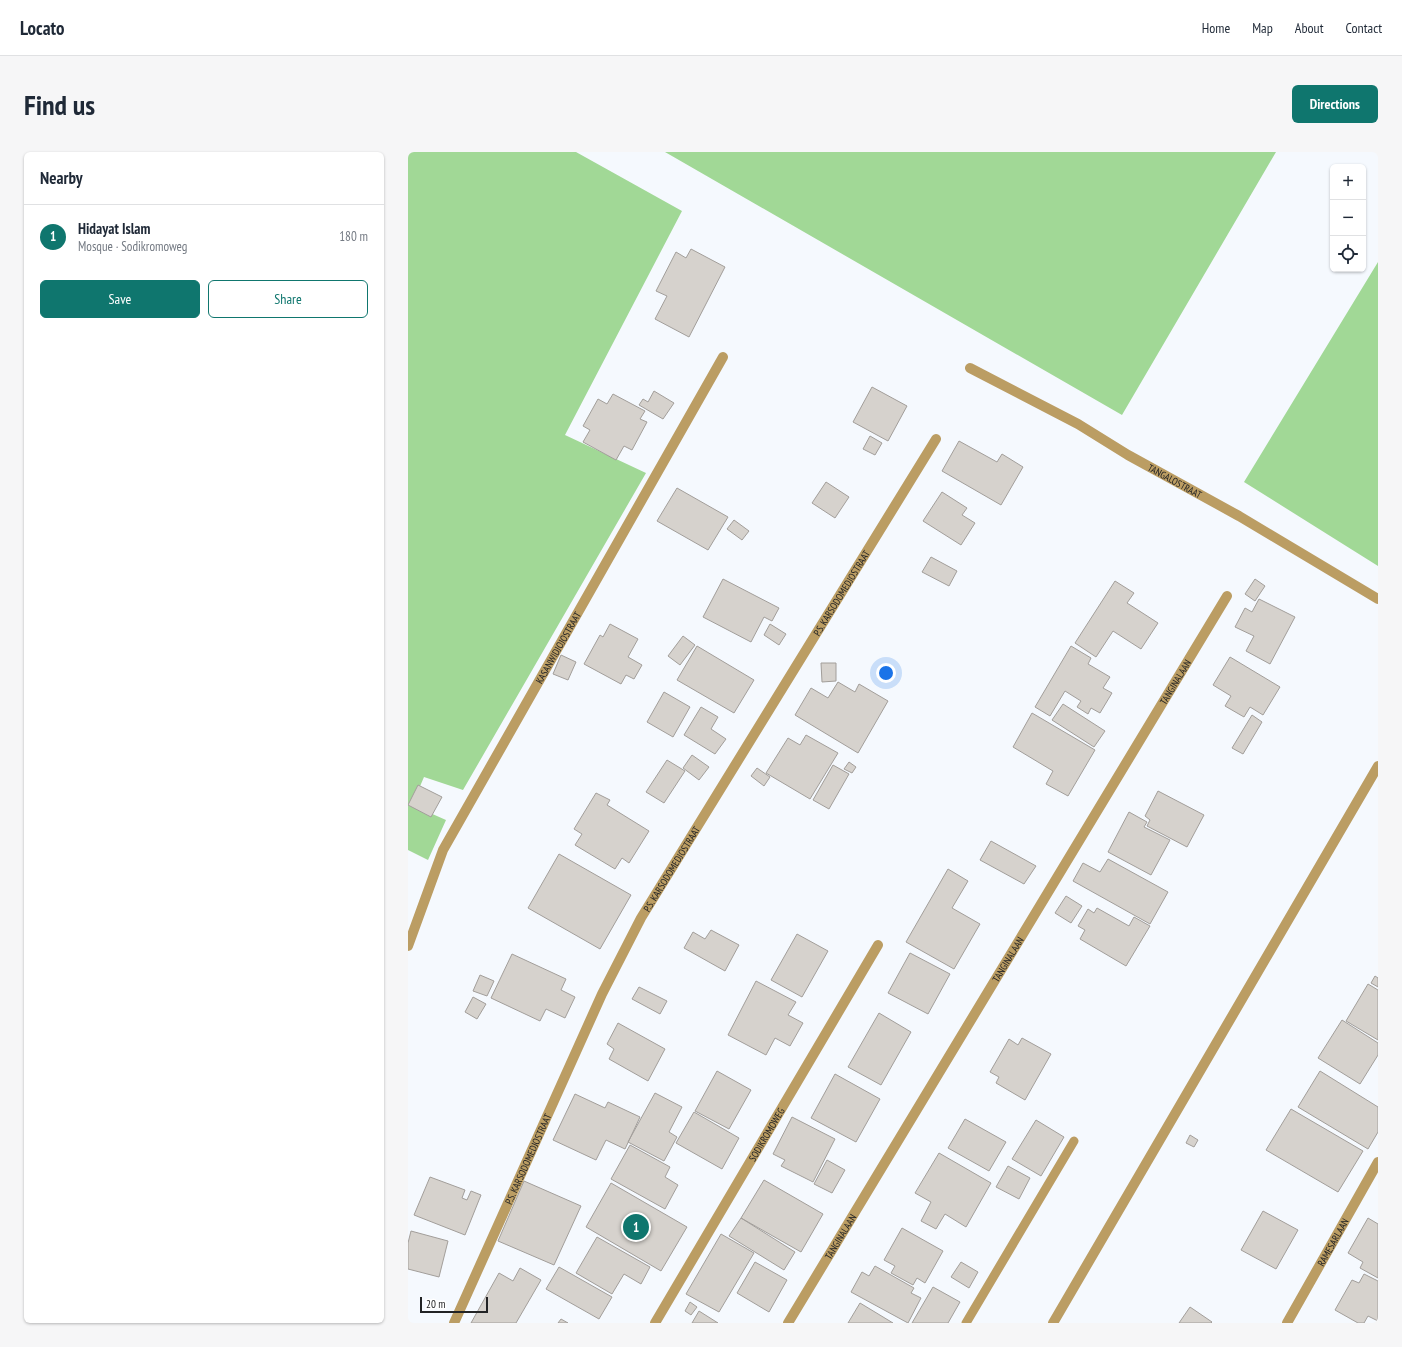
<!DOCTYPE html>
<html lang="en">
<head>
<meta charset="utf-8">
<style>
  :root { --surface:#fff; --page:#f6f6f7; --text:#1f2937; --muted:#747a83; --line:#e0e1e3; --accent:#0f766e }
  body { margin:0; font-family:"PT Sans Narrow",sans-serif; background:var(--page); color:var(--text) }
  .controls { position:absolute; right:12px; top:12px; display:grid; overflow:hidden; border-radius:6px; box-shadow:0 1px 3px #0004 }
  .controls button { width:36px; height:36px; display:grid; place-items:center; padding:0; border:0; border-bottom:1px solid var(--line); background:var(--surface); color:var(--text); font:20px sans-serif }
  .scale { position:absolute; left:12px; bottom:10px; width:68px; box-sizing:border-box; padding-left:4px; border:2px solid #222325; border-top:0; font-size:11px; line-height:14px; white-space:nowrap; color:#222325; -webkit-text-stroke:3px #fff; paint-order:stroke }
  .you { position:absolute; left:478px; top:521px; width:14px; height:14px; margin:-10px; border:3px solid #fff; border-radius:50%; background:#1a73e8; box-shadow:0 0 0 6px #1a73e833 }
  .badge { display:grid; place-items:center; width:26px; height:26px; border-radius:50%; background:var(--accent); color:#fff; font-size:13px; font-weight:700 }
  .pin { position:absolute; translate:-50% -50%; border:2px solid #fff; box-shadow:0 1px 4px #0006 }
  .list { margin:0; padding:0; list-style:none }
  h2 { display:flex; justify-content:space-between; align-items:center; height:52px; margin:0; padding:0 16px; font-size:17px }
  h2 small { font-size:13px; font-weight:400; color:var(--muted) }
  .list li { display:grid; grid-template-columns:26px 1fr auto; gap:12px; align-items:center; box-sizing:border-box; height:64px; padding:0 16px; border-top:1px solid var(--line) }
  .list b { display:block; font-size:15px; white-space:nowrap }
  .list p { margin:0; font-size:13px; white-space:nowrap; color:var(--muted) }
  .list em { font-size:13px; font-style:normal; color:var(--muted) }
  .actions { display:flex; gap:8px; padding:12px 16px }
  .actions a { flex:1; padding:9px 0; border:1px solid var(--accent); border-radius:6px; text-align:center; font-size:14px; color:var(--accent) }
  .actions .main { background:var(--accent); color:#fff }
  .icon { flex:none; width:22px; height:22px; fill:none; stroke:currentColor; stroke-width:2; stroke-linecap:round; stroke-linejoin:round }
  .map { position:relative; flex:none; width:970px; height:1171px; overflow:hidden; border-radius:6px }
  header { display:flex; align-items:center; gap:24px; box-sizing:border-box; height:56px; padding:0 20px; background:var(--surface); border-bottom:1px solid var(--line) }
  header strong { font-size:19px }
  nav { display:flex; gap:22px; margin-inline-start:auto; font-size:14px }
  .intro { display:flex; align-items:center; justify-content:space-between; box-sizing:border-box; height:96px; padding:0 24px }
  h1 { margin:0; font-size:28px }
  .button { padding:10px 18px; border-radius:6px; background:var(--accent); color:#fff; font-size:14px; font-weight:700 }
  main { display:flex; gap:24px; padding:0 24px }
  aside { flex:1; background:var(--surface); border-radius:6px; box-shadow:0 1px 3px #0004 }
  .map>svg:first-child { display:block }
  .green { fill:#a1d896 }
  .building { fill:#d6d2cd; stroke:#a29e9a }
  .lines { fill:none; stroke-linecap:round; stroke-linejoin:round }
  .service { stroke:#bb9d63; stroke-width:9 }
  .minor { stroke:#bb9d63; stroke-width:10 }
  .labels { text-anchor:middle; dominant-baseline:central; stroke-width:3; stroke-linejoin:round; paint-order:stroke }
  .street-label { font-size:10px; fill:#222325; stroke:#fff }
</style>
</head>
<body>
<header>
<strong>Locato</strong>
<nav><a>Home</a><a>Map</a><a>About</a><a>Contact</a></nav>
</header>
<div class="intro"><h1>Find us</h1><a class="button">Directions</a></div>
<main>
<aside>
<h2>Nearby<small></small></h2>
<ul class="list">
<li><span class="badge">1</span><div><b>Hidayat Islam</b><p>Mosque · Sodikromoweg</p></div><em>180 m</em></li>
</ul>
<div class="actions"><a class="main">Save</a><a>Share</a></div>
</aside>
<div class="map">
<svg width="970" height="1171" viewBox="0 0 970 1171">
  <rect width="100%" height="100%" fill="#f5f9fe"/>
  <!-- green -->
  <path class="green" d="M 0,0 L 168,0 L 274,59 L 157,283 L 238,321 L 55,638 L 16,625 L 4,653 L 38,668 L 20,708 L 0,698 Z
    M 257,0 L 868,0 L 714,263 Z
    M 970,110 L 970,414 L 836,330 Z"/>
  <!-- building -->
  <path class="building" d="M 283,97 L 317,115 L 281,185 L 247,167 L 259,144 L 248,139 L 268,100 L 278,106 Z
    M 464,235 L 499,254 L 480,289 L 445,270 Z
    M 246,239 L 266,251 L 255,267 L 231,253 L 235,247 L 240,250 Z
    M 205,242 L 237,259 L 232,267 L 239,270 L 224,298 L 216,294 L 208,308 L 175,290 L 182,278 L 175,274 L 190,247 L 199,252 Z
    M 462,284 L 474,291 L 467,303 L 455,297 Z
    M 551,289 L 589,310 L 594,302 L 615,315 L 593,353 L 534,319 Z
    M 418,330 L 441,345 L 427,366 L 404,351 Z
    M 269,336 L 320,365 L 300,398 L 249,369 Z
    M 534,340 L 559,356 L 554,363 L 567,371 L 553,393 L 515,369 Z
    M 326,368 L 341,379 L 334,388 L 319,377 Z
    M 523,405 L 549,419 L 541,434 L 514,420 Z
    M 315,427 L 371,456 L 364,469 L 356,465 L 343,490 L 295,465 Z
    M 847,427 L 857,434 L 847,449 L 837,442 Z
    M 707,429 L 726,441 L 719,451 L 750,471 L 733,497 L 705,479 L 688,505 L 667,491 Z
    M 851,447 L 887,465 L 862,512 L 838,499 L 846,484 L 827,475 L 837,456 L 844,460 Z
    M 202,472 L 230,487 L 220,505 L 234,513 L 226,527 L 218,523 L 213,532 L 176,512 L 192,483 L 195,485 Z
    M 362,472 L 378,482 L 371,493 L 356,483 Z
    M 275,484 L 287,493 L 272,513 L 260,504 Z
    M 289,494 L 346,528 L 326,561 L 269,528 Z
    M 663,494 L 683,506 L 680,512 L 702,525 L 695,536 L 704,541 L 692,561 L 683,556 L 680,562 L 669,555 L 673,549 L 657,539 L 642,564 L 627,555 Z
    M 153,503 L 168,510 L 160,528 L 145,522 Z
    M 822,505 L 872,535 L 855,563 L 842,555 L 836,565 L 817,554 L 823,544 L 805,533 Z
    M 413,511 L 428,511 L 428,529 L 414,530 Z
    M 430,530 L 447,540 L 451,532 L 480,549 L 450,601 L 387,563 L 403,536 L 420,546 Z
    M 256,540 L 282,555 L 265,585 L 239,570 Z
    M 655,552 L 697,579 L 686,595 L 644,568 Z
    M 293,555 L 310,565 L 303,577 L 318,587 L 307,602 L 276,583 Z
    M 624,561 L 687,598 L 660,644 L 638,632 L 645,619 L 605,595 Z
    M 844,563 L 854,570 L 835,602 L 824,596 Z
    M 398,583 L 430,601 L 402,647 L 358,621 L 380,586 L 392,593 Z
    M 284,603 L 301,615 L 291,628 L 275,616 Z
    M 259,608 L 277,619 L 256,651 L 238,640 Z
    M 441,610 L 448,615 L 444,621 L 436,617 Z
    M 425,613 L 441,622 L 421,657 L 405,648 Z
    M 349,616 L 362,625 L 356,634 L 343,624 Z
    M 10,633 L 34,645 L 23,665 L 0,653 Z
    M 750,639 L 796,663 L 779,695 L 739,674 L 742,668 L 737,664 Z
    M 188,641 L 202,648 L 199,653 L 241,679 L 221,711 L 214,706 L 207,717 L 167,693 L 174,682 L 166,677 Z
    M 721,660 L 739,670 L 736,675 L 762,688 L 743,723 L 700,700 Z
    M 583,689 L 628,714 L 616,732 L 572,708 Z
    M 151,702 L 223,743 L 192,797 L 120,756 Z
    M 700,707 L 760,740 L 742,772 L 665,729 L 675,711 L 692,720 Z
    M 540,717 L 560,729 L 544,756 L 572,772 L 546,817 L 498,790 Z
    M 658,744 L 674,754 L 663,771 L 647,761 Z
    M 689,756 L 721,774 L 726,765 L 742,774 L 718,814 L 672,787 L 677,778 L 670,774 L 680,757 L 686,761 Z
    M 303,778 L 331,793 L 317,819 L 276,796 L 285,780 L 297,787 Z
    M 389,782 L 420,799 L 394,845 L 363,828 Z
    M 502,801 L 542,822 L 520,862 L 480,841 Z
    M 104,802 L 158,827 L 153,838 L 167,845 L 157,866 L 138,857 L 132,869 L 83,846 Z
    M 72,823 L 86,829 L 79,844 L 65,839 Z
    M 967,824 L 970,826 L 970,835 L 963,831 Z
    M 348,829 L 388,850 L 380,863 L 395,871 L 382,894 L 367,886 L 358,903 L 320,883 Z
    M 960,832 L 970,838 L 970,888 L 938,869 Z
    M 231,835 L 259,849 L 252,862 L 224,847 Z
    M 65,845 L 78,852 L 69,867 L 57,860 Z
    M 471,861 L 503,880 L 473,933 L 440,915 Z
    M 934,868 L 970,891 L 970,903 L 952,932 L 910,906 Z
    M 210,871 L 257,897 L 240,929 L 201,907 L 206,897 L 199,892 Z
    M 614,886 L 643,902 L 617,948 L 588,931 L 591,925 L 582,920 L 601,887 L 610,893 Z
    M 309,919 L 343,938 L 321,977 L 287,959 Z
    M 912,919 L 970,955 L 970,980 L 960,997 L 890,955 Z
    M 427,922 L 472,947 L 448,990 L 403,966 Z
    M 247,941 L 274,955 L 261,980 L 269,985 L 256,1009 L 220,990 Z
    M 167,942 L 197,956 L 200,950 L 232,965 L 217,997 L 198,988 L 188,1008 L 145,988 Z
    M 883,957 L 955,999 L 930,1040 L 858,998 Z
    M 286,960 L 331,986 L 314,1017 L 268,991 Z
    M 384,965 L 427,987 L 405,1030 L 373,1014 L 377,1008 L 365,1002 Z
    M 557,967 L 598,990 L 581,1019 L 540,996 Z
    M 628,968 L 656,985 L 633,1024 L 604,1007 Z
    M 782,983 L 790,988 L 786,995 L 778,991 Z
    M 222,993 L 262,1015 L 257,1025 L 270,1033 L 257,1057 L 203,1027 Z
    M 531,1001 L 583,1031 L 558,1075 L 537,1062 L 528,1077 L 513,1069 L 523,1050 L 507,1041 Z
    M 419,1008 L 437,1018 L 424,1041 L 406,1032 Z
    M 600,1014 L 622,1026 L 611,1047 L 588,1035 Z
    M 22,1025 L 57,1038 L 54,1046 L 59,1048 L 63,1039 L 73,1043 L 57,1083 L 6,1063 Z
    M 356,1028 L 415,1062 L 393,1100 L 333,1066 Z
    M 116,1029 L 173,1054 L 146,1113 L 90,1089 Z
    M 203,1031 L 279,1075 L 253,1119 L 178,1075 Z
    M 855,1059 L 890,1078 L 868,1117 L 833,1098 Z
    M 333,1066 L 387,1100 L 376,1118 L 321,1084 Z
    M 960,1066 L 970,1072 L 970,1126 L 952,1116 L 955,1110 L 940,1101 Z
    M 494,1076 L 535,1099 L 517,1131 L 509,1126 L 505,1133 L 483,1121 L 487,1114 L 476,1108 Z
    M 3,1079 L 40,1089 L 31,1125 L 0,1117 L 0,1091 Z
    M 313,1082 L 346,1101 L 311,1160 L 278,1142 Z
    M 189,1085 L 242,1115 L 233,1132 L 216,1122 L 204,1142 L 168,1121 Z
    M 347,1110 L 379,1128 L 361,1160 L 329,1141 Z
    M 553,1110 L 570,1120 L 561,1136 L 543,1125 Z
    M 467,1114 L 506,1136 L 503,1141 L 513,1146 L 500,1171 L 443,1140 L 454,1120 L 461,1124 Z
    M 151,1115 L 204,1145 L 191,1167 L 138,1137 Z
    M 112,1116 L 133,1128 L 108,1171 L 63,1171 L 91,1121 L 105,1129 Z
    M 956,1122 L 970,1129 L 970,1169 L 960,1164 L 956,1171 L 950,1171 L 927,1158 L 944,1128 L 951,1131 Z
    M 525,1135 L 552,1150 L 540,1171 L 504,1171 Z
    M 282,1150 L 289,1155 L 283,1163 L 277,1159 Z
    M 452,1151 L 485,1171 L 440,1171 Z
    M 782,1155 L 804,1170 L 803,1171 L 771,1171 Z
    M 291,1159 L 310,1171 L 284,1171 Z
    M 153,1167 L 160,1171 L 150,1171 Z"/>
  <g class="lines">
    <!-- service -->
    <path class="service" d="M 558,1171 L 666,989"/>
    <!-- minor -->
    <g class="minor">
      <path id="s1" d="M 562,216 L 670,272 L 720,303 L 831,364 L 970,447"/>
      <path id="s2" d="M 0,794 L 35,698 L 315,205"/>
      <path id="s3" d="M 46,1171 L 194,842 L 233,766 L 528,287"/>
      <path id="s4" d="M 247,1171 L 470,793"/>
      <path id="s5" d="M 380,1171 L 819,444"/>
      <path d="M 645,1171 L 970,614"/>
      <path id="s6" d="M 879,1171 L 970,1010"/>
    </g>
  </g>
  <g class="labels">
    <!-- street labels -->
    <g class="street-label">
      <text stroke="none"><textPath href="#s1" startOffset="234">TANGALOSTRAAT</textPath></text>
      <text stroke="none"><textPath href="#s3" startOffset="828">P.S. KARSODOMEDJOSTRAAT</textPath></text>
      <text stroke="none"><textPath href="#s2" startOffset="335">KASANWIDJOJOSTRAAT</textPath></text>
      <text stroke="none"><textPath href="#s5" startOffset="749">TANGINALAAN</textPath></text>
      <text stroke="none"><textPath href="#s3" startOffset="504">P.S. KARSODOMEDJOSTRAAT</textPath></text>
      <text stroke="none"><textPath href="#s5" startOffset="425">TANGINALAAN</textPath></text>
      <text stroke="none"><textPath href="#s4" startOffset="219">SODIKROMOWEG</textPath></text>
      <text stroke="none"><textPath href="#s3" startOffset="180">P.S. KARSODOMEDJOSTRAAT</textPath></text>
      <text stroke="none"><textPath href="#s5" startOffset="101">TANGINALAAN</textPath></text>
      <text stroke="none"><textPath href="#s6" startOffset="93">RAMESARLAAN</textPath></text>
    </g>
  </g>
</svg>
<div class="controls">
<button>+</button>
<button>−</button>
<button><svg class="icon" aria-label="locate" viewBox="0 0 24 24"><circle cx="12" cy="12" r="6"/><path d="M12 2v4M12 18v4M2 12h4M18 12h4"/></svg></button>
</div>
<div class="scale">20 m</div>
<div class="you"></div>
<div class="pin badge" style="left:228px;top:1075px">1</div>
</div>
</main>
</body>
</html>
